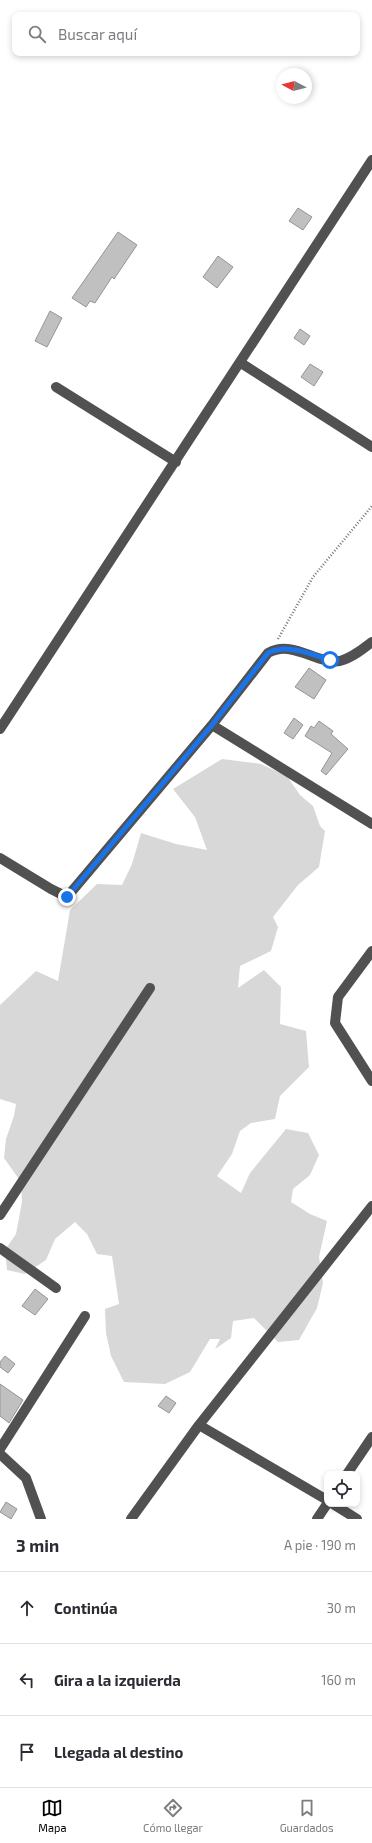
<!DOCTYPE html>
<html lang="es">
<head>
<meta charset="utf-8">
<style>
  :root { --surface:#fff; --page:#f2f2f3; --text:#2b2b33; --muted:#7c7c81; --line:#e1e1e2; --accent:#000 }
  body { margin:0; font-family:"Exo 2",sans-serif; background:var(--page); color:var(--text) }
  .controls { position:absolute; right:12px; bottom:12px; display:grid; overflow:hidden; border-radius:8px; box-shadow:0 2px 6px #0003 }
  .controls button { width:36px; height:36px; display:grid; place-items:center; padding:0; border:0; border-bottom:1px solid var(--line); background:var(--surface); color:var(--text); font:20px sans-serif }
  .compass { position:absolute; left:276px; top:68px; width:36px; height:36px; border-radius:50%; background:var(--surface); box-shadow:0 2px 6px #0003; rotate:277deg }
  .stop { position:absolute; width:12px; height:12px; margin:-9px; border:3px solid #1a73e8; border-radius:50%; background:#fff }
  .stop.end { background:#1a73e8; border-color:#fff; box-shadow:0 1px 4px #0008 }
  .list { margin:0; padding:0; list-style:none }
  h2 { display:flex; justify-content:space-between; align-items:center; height:52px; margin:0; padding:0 16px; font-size:17px }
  h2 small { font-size:13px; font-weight:400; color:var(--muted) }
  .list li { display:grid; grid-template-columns:26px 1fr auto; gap:12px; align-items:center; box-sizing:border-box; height:72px; padding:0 16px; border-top:1px solid var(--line) }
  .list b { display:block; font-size:15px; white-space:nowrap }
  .list em { font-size:13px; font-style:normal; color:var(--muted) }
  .icon { flex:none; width:22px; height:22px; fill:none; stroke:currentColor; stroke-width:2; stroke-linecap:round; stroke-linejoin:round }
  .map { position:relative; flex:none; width:372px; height:1519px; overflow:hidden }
  .search { position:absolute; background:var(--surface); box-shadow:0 2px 6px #0003; left:12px; right:12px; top:12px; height:44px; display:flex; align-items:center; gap:10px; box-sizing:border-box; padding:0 14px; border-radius:8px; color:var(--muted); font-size:15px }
  .sheet { height:268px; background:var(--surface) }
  nav { display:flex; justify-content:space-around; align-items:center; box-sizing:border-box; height:56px; border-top:1px solid var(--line); background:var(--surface); font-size:11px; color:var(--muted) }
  nav a { display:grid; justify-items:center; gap:2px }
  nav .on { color:var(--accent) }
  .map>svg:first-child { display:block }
  .green { fill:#d8d8d8 }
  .building { fill:#c0c0c0; stroke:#959595 }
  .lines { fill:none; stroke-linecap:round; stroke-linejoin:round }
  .path { stroke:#737373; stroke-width:2.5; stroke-dasharray:1 2; stroke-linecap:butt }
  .minor { stroke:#515151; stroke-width:10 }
  .route { stroke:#1a73e8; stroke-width:5 }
</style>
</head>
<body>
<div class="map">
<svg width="372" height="1519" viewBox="0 0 372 1519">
  <rect width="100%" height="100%" fill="#fff"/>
  <!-- green -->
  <path class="green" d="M 222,759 L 261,764 L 287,776 L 300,795 L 313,806 L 320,826 L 325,831 L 319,867 L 298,885 L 273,917 L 278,927 L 271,951 L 240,966 L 238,988 L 264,970 L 281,987 L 280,1024 L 306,1031 L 309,1067 L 280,1096 L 275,1119 L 251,1123 L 240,1131 L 232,1154 L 217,1176 L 241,1193 L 250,1173 L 286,1129 L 308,1133 L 319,1155 L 310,1175 L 293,1189 L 291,1202 L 310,1214 L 327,1221 L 319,1257 L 323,1283 L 317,1308 L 299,1340 L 278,1342 L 254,1318 L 233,1321 L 231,1338 L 215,1349 L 220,1339 L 210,1339 L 190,1372 L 165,1384 L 124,1382 L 111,1356 L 106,1333 L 105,1309 L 119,1304 L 112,1256 L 97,1254 L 87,1234 L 75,1222 L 55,1239 L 46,1260 L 25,1274 L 7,1270 L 5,1250 L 16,1234 L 22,1202 L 21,1182 L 4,1158 L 6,1139 L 14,1116 L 16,1104 L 0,1099 L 0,1005 L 36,971 L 58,981 L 70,910 L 97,884 L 122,885 L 132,864 L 141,833 L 176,844 L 207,850 L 195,817 L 173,789 Z"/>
  <!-- building -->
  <path class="building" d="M 298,208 L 312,217 L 303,230 L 289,221 Z
    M 118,232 L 137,245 L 114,279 L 112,277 L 95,303 L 90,301 L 86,307 L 72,298 Z
    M 218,256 L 233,267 L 217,288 L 203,277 Z
    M 50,311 L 62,318 L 47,347 L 35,341 Z
    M 300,329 L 310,336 L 304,345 L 294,338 Z
    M 310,364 L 323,372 L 314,386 L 301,377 Z
    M 309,668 L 326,680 L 314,699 L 295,687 Z
    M 294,718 L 303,725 L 293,739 L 284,733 Z
    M 319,721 L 333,731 L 331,734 L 348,749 L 326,775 L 321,771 L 332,753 L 305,736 L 311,726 L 314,728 Z
    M 35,1289 L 48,1299 L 35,1315 L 22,1306 Z
    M 5,1356 L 15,1364 L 8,1373 L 0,1367 L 0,1362 Z
    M 0,1384 L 23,1400 L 9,1423 L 0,1416 Z
    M 166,1396 L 176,1403 L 169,1413 L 158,1406 Z
    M 6,1502 L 17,1509 L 11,1519 L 0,1512 Z"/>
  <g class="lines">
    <!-- path -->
    <path class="path" d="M 278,639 L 313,577 L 372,506"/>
    <!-- minor -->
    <path class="minor" d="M 241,363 L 372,447
      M 56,387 L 176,462
      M 212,725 L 268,653 C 293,639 317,665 340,661 C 352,658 363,649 372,642
      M 0,729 L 372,160
      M 0,858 L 51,889 L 67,897 L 212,725 L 372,824
      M 372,951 L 338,997 L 335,1023 L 372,1081
      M 0,1215 L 150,988
      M 0,1248 L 56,1288
      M 199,1425 L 327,1500
      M 0,1449 L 85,1316
      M 0,1454 L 26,1478 L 41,1519
      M 347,1474 L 372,1437
      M 333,1504 L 357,1519
      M 131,1519 L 199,1425 L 372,1206
      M 317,1519 L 327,1504"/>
  </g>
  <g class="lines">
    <!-- route -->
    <path class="route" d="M 67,897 L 212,725 L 268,653 C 286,643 311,654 330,660"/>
  </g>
</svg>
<div class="controls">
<button><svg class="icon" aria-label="locate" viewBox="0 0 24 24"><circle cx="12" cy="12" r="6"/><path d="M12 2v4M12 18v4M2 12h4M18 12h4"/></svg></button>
</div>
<svg class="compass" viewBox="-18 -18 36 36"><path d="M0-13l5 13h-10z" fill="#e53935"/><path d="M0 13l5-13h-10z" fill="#7c7c81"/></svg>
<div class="stop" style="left:330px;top:660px"></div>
<div class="stop end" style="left:67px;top:897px"></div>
<div class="search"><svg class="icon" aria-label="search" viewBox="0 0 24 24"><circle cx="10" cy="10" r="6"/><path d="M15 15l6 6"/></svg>Buscar aquí</div>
</div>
<section class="sheet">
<h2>3 min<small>A pie · 190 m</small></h2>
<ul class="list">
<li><svg class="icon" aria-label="ahead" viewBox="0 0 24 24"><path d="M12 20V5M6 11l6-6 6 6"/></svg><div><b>Continúa</b></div><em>30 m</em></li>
<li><svg class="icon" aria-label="left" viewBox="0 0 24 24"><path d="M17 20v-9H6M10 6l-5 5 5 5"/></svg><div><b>Gira a la izquierda</b></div><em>160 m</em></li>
<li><svg class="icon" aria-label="arrive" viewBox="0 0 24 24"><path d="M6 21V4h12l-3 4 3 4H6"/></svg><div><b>Llegada al destino</b></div></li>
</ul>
</section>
<nav>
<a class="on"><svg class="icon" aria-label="map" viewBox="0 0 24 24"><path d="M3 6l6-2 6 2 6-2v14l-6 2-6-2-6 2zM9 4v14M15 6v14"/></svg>Mapa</a>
<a><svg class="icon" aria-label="directions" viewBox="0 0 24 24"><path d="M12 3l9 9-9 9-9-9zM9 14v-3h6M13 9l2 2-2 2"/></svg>Cómo llegar</a>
<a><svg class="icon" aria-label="saved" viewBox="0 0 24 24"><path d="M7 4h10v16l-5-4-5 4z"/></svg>Guardados</a>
</nav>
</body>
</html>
